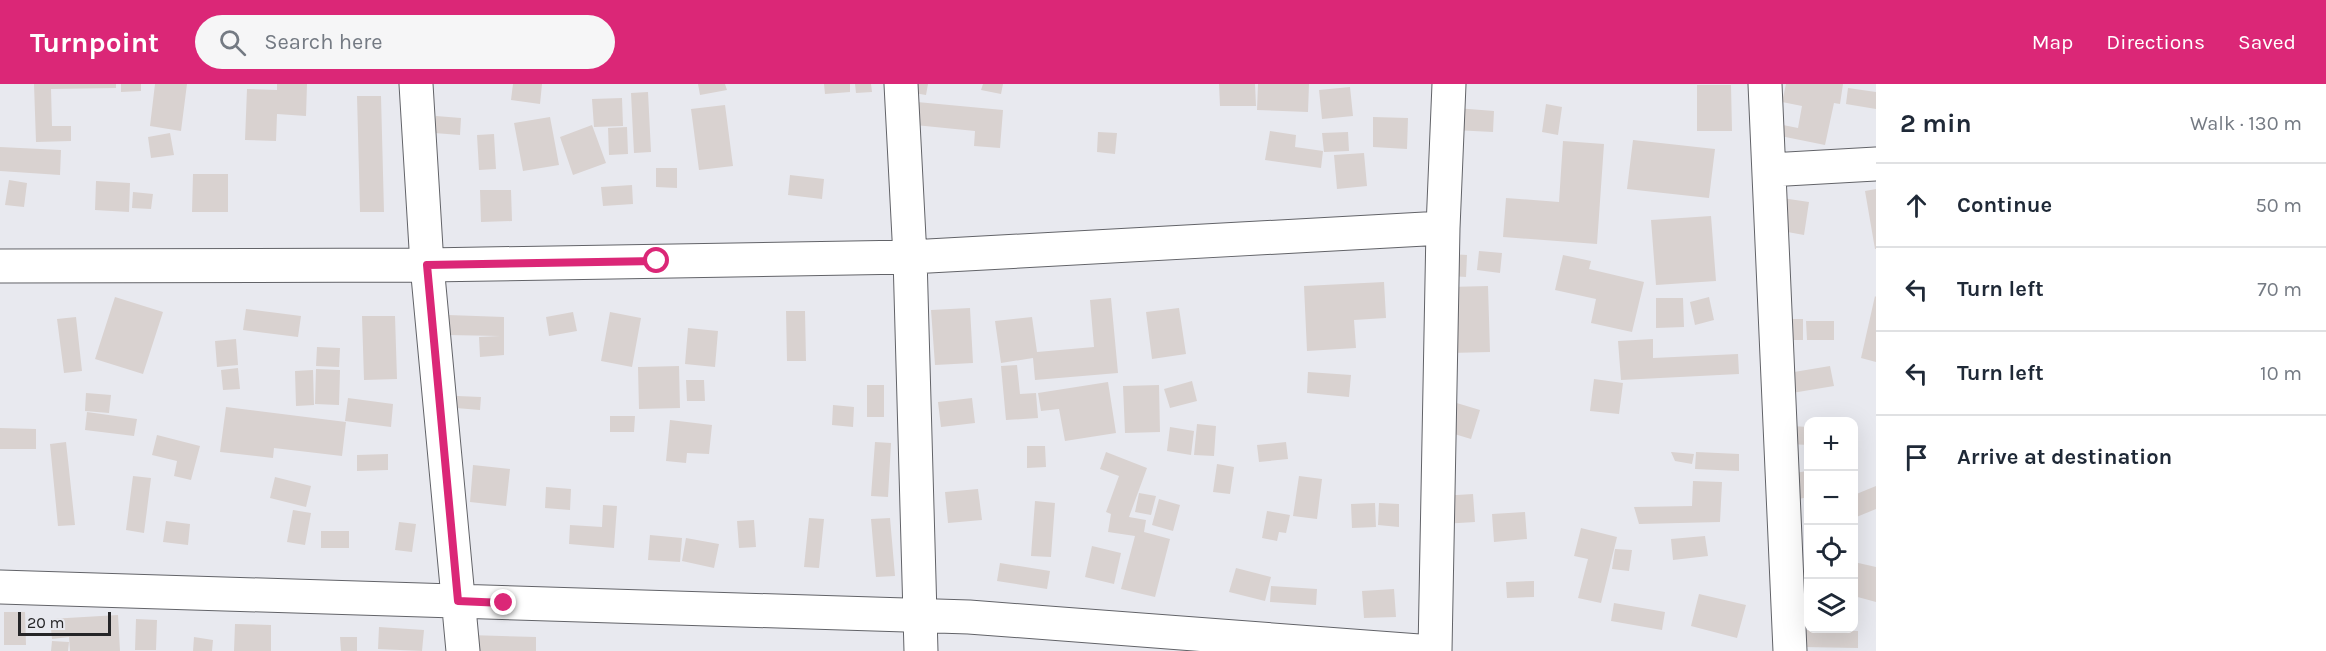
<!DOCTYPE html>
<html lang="en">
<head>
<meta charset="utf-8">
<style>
  :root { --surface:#fff; --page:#f6f6f7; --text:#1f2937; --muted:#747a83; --line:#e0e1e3; --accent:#db2777 }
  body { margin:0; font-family:Karla,sans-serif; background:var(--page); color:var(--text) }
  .controls { position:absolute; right:18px; bottom:18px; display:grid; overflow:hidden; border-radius:12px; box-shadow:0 6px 24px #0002 }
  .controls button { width:54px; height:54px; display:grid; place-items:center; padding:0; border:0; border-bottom:2px solid var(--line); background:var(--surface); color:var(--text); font:30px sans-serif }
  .scale { position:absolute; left:18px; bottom:15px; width:93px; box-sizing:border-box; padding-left:6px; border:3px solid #252527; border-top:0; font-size:16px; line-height:21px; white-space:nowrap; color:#252527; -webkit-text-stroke:4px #e8e9ef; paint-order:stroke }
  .stop { position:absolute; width:18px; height:18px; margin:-14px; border:4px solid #db2777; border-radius:50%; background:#fff }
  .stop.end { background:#db2777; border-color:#fff; box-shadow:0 2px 6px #0008 }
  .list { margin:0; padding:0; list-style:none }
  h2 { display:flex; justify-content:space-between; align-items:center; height:78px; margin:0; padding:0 24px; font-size:26px }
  h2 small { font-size:20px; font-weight:400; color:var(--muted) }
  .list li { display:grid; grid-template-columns:39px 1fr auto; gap:18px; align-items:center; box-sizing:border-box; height:84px; padding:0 24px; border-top:2px solid var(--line) }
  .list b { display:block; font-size:22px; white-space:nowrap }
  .list em { font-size:20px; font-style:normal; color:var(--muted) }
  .icon { flex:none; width:33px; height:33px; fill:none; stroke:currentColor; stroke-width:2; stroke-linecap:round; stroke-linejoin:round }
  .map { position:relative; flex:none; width:1876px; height:567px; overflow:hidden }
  header { display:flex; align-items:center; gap:36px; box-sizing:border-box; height:84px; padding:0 30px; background:var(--accent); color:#fff }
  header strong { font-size:28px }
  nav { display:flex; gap:33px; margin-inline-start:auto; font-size:21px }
  .search { width:420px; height:54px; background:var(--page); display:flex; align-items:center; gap:15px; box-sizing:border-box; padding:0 21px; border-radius:33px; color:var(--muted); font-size:22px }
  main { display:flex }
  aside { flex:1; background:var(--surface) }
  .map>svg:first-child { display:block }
  .building { fill:#d9d2d0 }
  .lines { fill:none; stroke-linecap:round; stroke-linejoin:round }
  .minor-casing { stroke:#626368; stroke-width:35 }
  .minor { stroke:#fff; stroke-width:33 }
  .route { stroke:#db2777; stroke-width:8 }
</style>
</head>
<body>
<header>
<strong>Turnpoint</strong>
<div class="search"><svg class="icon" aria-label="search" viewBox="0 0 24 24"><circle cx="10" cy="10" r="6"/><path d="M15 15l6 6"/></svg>Search here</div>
<nav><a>Map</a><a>Directions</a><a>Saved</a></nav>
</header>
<main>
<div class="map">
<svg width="1876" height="567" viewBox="0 0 1876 567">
  <rect width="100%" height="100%" fill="#e8e9ef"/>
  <!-- building -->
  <path class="building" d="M 34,0 L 116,0 L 116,4 L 51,5 L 52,42 L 71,42 L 71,57 L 36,58 Z
    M 121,0 L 141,0 L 141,7 L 121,8 Z
    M 155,0 L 187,0 L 181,47 L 150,42 Z
    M 277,0 L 307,0 L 306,32 L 277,30 L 276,57 L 245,56 L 247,5 L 277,6 Z
    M 513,0 L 542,0 L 540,20 L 511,16 Z
    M 698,0 L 725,0 L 727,6 L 700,11 Z
    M 824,0 L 850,0 L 850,8 L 825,10 Z
    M 855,0 L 871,0 L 872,8 L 856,9 Z
    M 910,0 L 928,0 L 926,11 L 908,8 Z
    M 983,0 L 1003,0 L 1001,10 L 981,6 Z
    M 1219,0 L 1255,0 L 1256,22 L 1220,22 Z
    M 1258,0 L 1309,0 L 1308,28 L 1257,26 Z
    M 1786,0 L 1843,0 L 1840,20 L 1834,19 L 1825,61 L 1775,51 L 1778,40 L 1798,44 L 1802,22 L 1782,18 Z
    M 1697,1 L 1731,1 L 1732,47 L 1697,47 Z
    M 1350,3 L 1353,32 L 1322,35 L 1319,6 Z
    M 1848,4 L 1876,8 L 1876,25 L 1846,20 Z
    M 648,8 L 651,68 L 634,69 L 631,9 Z
    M 357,12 L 381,12 L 384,128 L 360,128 Z
    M 622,14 L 623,42 L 594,43 L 592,15 Z
    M 917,18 L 1003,26 L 1000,64 L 974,62 L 975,47 L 915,41 Z
    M 1546,20 L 1562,23 L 1558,51 L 1542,48 Z
    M 725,21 L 733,82 L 699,86 L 691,25 Z
    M 1456,24 L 1494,27 L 1493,48 L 1454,46 Z
    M 436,32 L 461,34 L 460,51 L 434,49 Z
    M 550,33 L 559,81 L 523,87 L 514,39 Z
    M 1373,33 L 1408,34 L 1407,65 L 1373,63 Z
    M 592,41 L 606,79 L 573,91 L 560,53 Z
    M 627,43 L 628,70 L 609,71 L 608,44 Z
    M 1270,47 L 1296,51 L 1295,63 L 1323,67 L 1321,84 L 1265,76 Z
    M 1098,48 L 1117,49 L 1115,70 L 1097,68 Z
    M 1348,48 L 1349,67 L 1324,68 L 1322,49 Z
    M 170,49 L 174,71 L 151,74 L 148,53 Z
    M 494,50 L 496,85 L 479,86 L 477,51 Z
    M 1633,56 L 1715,65 L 1709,114 L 1627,105 Z
    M 1563,57 L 1604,60 L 1597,160 L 1503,153 L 1506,114 L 1559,118 Z
    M 0,63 L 61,66 L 60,91 L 0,87 Z
    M 1364,69 L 1367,102 L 1337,105 L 1334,71 Z
    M 656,84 L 677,84 L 677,104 L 656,103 Z
    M 193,90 L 228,90 L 228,128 L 192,128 Z
    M 790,91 L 824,95 L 822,115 L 788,111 Z
    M 9,96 L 27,99 L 24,123 L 5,121 Z
    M 96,97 L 130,99 L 129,128 L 95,126 Z
    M 632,101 L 633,120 L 603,122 L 601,103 Z
    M 1876,105 L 1876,165 L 1875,165 L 1865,107 Z
    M 480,106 L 511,106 L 512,137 L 481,138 Z
    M 133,108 L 153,110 L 151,125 L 132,124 Z
    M 1782,114 L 1809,118 L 1804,151 L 1777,146 Z
    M 1711,132 L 1716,197 L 1656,201 L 1651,136 Z
    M 1479,167 L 1502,169 L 1500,189 L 1477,186 Z
    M 1451,170 L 1467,171 L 1466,193 L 1450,192 Z
    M 1563,171 L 1591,177 L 1589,185 L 1644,198 L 1632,248 L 1591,239 L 1596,215 L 1555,206 Z
    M 1384,198 L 1386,234 L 1354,236 L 1356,264 L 1307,267 L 1304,202 Z
    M 1488,202 L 1490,268 L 1450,269 L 1449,203 Z
    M 1875,212 L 1876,213 L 1876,278 L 1861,274 Z
    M 115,213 L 163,228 L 143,290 L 95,275 Z
    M 1709,213 L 1714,236 L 1695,241 L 1690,218 Z
    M 1111,214 L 1118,289 L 1035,296 L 1033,274 L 1001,279 L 995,237 L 1032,233 L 1037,268 L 1094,263 L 1090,216 Z
    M 1656,214 L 1683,214 L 1684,243 L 1656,244 Z
    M 970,224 L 973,279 L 935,281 L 931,226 Z
    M 1179,224 L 1186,270 L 1152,275 L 1146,228 Z
    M 246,225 L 301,232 L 298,253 L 243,246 Z
    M 786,227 L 805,227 L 806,277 L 787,277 Z
    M 573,228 L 577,247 L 549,252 L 546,233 Z
    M 610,228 L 641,234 L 632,283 L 601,277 Z
    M 448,231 L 504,233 L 504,271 L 480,273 L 479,253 L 500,252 L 447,251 Z
    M 362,232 L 395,232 L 397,295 L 364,296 Z
    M 76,233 L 82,287 L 64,289 L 57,235 Z
    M 1788,235 L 1803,235 L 1803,256 L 1787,256 Z
    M 1806,237 L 1834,237 L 1834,256 L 1807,256 Z
    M 688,244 L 718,247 L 715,283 L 685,280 Z
    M 236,255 L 238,281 L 217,283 L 215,257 Z
    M 1653,255 L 1653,274 L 1738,270 L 1739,290 L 1621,296 L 1618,257 Z
    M 317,263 L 340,264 L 339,283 L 316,282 Z
    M 1017,281 L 1020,310 L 1036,309 L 1038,334 L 1006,336 L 1001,282 Z
    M 679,282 L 680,324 L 639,325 L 638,283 Z
    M 1830,282 L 1834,302 L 1792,309 L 1788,289 Z
    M 238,284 L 240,305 L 223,306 L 221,286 Z
    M 316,285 L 340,286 L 339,321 L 315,320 Z
    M 313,286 L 314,321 L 296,322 L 295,287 Z
    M 1308,288 L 1351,291 L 1349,313 L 1307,309 Z
    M 1594,295 L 1623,299 L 1619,330 L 1590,327 Z
    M 686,296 L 704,296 L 705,317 L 687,317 Z
    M 1192,297 L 1197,317 L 1170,324 L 1164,305 Z
    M 1108,298 L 1116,349 L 1065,357 L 1059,325 L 1041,327 L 1038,309 Z
    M 867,301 L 884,301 L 884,333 L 867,333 Z
    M 1159,301 L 1160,348 L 1125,349 L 1123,302 Z
    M 86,309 L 111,311 L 109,329 L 85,327 Z
    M 457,312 L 481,313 L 480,326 L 456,324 Z
    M 348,314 L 393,320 L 391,343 L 345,337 Z
    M 972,314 L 975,339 L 941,343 L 938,318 Z
    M 1450,317 L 1480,326 L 1471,355 L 1441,346 Z
    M 833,321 L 854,323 L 853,343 L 832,341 Z
    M 226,323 L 346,338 L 342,372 L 274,364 L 273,374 L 220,368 Z
    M 87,328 L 137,335 L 134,352 L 85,346 Z
    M 610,332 L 635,332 L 634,348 L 610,348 Z
    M 670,336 L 712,341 L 709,370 L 687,369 L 686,379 L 666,377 Z
    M 1197,340 L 1216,342 L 1214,372 L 1194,371 Z
    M 1791,342 L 1808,343 L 1808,361 L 1790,360 Z
    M 1170,343 L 1194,347 L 1191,371 L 1167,367 Z
    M 0,344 L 36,345 L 36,365 L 0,365 Z
    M 157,351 L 200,362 L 191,396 L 174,392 L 177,377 L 152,371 Z
    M 66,358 L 75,441 L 58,442 L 50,360 Z
    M 875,358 L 891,359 L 888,413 L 871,412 Z
    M 1286,358 L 1288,375 L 1259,378 L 1257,361 Z
    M 1027,362 L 1045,362 L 1046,383 L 1027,384 Z
    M 1106,368 L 1147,384 L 1129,433 L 1146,436 L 1144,448 L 1170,455 L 1155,513 L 1121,505 L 1135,452 L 1108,448 L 1111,430 L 1106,428 L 1119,392 L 1100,385 Z
    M 1671,368 L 1694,370 L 1692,380 L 1675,377 Z
    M 1696,368 L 1739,370 L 1739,387 L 1695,385 Z
    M 388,370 L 388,386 L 357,387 L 357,371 Z
    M 1217,380 L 1234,383 L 1230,410 L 1213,408 Z
    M 473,381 L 510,385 L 506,422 L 470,418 Z
    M 1808,387 L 1808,413 L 1799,415 L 1794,389 Z
    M 133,392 L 151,394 L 144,449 L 126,446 Z
    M 1299,392 L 1322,395 L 1317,435 L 1293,432 Z
    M 275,393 L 311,402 L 306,423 L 270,414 Z
    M 1693,397 L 1722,398 L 1720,438 L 1639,440 L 1634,423 L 1692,422 Z
    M 1876,402 L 1876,425 L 1854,434 L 1854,411 Z
    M 546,403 L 571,405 L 570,426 L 545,424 Z
    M 978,405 L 982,436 L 948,439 L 945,408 Z
    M 1139,409 L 1156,412 L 1151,431 L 1135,428 Z
    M 1473,410 L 1475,438 L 1442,440 L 1440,412 Z
    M 1159,415 L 1180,421 L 1173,447 L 1152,441 Z
    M 1035,417 L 1055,419 L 1051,473 L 1031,472 Z
    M 1375,419 L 1376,443 L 1352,444 L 1351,420 Z
    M 1379,419 L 1399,420 L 1399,443 L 1378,441 Z
    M 603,421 L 617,422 L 614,464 L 569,460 L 570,441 L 602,443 Z
    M 293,426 L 311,429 L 305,461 L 287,458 Z
    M 1267,427 L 1290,431 L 1286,449 L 1279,448 L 1277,457 L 1262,454 Z
    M 1525,428 L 1527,455 L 1494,458 L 1492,430 Z
    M 809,434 L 824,435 L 819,484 L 804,483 Z
    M 890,434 L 895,492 L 876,493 L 871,435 Z
    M 754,436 L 756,463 L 739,464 L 737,437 Z
    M 166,437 L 190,440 L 188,461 L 163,458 Z
    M 399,438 L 416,440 L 412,468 L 395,466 Z
    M 1581,444 L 1617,453 L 1601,519 L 1578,514 L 1588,475 L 1574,472 Z
    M 321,447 L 349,447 L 349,464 L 321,464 Z
    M 650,451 L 682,454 L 680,478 L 648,476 Z
    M 1705,452 L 1708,472 L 1673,476 L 1671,455 Z
    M 686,454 L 719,460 L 714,484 L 682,477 Z
    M 1092,462 L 1121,469 L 1114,500 L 1085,493 Z
    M 1615,465 L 1632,466 L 1629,487 L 1612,485 Z
    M 1854,478 L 1876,483 L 1876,518 L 1854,512 Z
    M 1000,479 L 1050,487 L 1047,505 L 997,497 Z
    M 1236,484 L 1271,493 L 1265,517 L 1229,508 Z
    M 1534,497 L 1534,513 L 1507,514 L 1506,498 Z
    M 1271,502 L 1317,505 L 1316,521 L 1270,518 Z
    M 1394,505 L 1396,533 L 1364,534 L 1362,507 Z
    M 1699,510 L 1746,521 L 1737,554 L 1691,542 Z
    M 1614,519 L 1665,528 L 1662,546 L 1611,537 Z
    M 4,528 L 25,528 L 26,561 L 4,561 Z
    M 118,531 L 120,567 L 70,567 L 69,553 L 52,555 L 50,535 Z
    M 136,535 L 157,536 L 156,566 L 135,566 Z
    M 235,540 L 271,541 L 271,567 L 234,567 Z
    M 379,543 L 424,546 L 422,567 L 378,565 Z
    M 1804,546 L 1858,547 L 1858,564 L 1804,563 Z
    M 469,551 L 536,553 L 536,567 L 468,567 Z
    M 194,553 L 213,556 L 212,567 L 193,567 Z
    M 340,553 L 357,553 L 357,567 L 341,567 Z
    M 52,557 L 69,558 L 68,567 L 51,567 Z"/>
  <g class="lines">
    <defs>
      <path id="minor" d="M 416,0 L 427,181 L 463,567
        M 901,0 L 910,173 L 921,567
        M 1765,0 L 1790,567
        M 1769,86 L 1876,80
        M 0,182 L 427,181 L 910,173 L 1443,144
        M 0,503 L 969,533 L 1419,567
        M 1435,567 L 1443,144 L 1449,0"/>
    </defs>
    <!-- minor casing -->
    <use href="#minor" class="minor-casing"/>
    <!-- minor -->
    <use href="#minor" class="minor"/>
  </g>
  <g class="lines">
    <!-- route -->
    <path class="route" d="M 504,519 L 458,517 L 427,181 L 657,177"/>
  </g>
</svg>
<div class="controls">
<button>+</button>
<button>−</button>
<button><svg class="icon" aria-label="locate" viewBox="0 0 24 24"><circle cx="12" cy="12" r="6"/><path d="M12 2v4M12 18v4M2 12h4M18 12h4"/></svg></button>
<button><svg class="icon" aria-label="layers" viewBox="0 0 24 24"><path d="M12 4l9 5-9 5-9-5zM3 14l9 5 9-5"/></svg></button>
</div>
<div class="scale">20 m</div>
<div class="stop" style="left:657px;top:177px"></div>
<div class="stop end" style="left:504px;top:519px"></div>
</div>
<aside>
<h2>2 min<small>Walk · 130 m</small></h2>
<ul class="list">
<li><svg class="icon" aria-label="ahead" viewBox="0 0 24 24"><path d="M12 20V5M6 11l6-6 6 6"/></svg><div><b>Continue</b></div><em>50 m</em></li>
<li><svg class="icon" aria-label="left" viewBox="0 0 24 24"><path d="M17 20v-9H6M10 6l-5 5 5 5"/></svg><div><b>Turn left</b></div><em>70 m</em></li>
<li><svg class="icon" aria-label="left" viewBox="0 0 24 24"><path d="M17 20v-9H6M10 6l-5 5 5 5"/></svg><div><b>Turn left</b></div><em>10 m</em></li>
<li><svg class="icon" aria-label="arrive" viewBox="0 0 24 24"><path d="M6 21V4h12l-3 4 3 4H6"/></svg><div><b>Arrive at destination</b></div></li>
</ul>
</aside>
</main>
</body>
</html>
